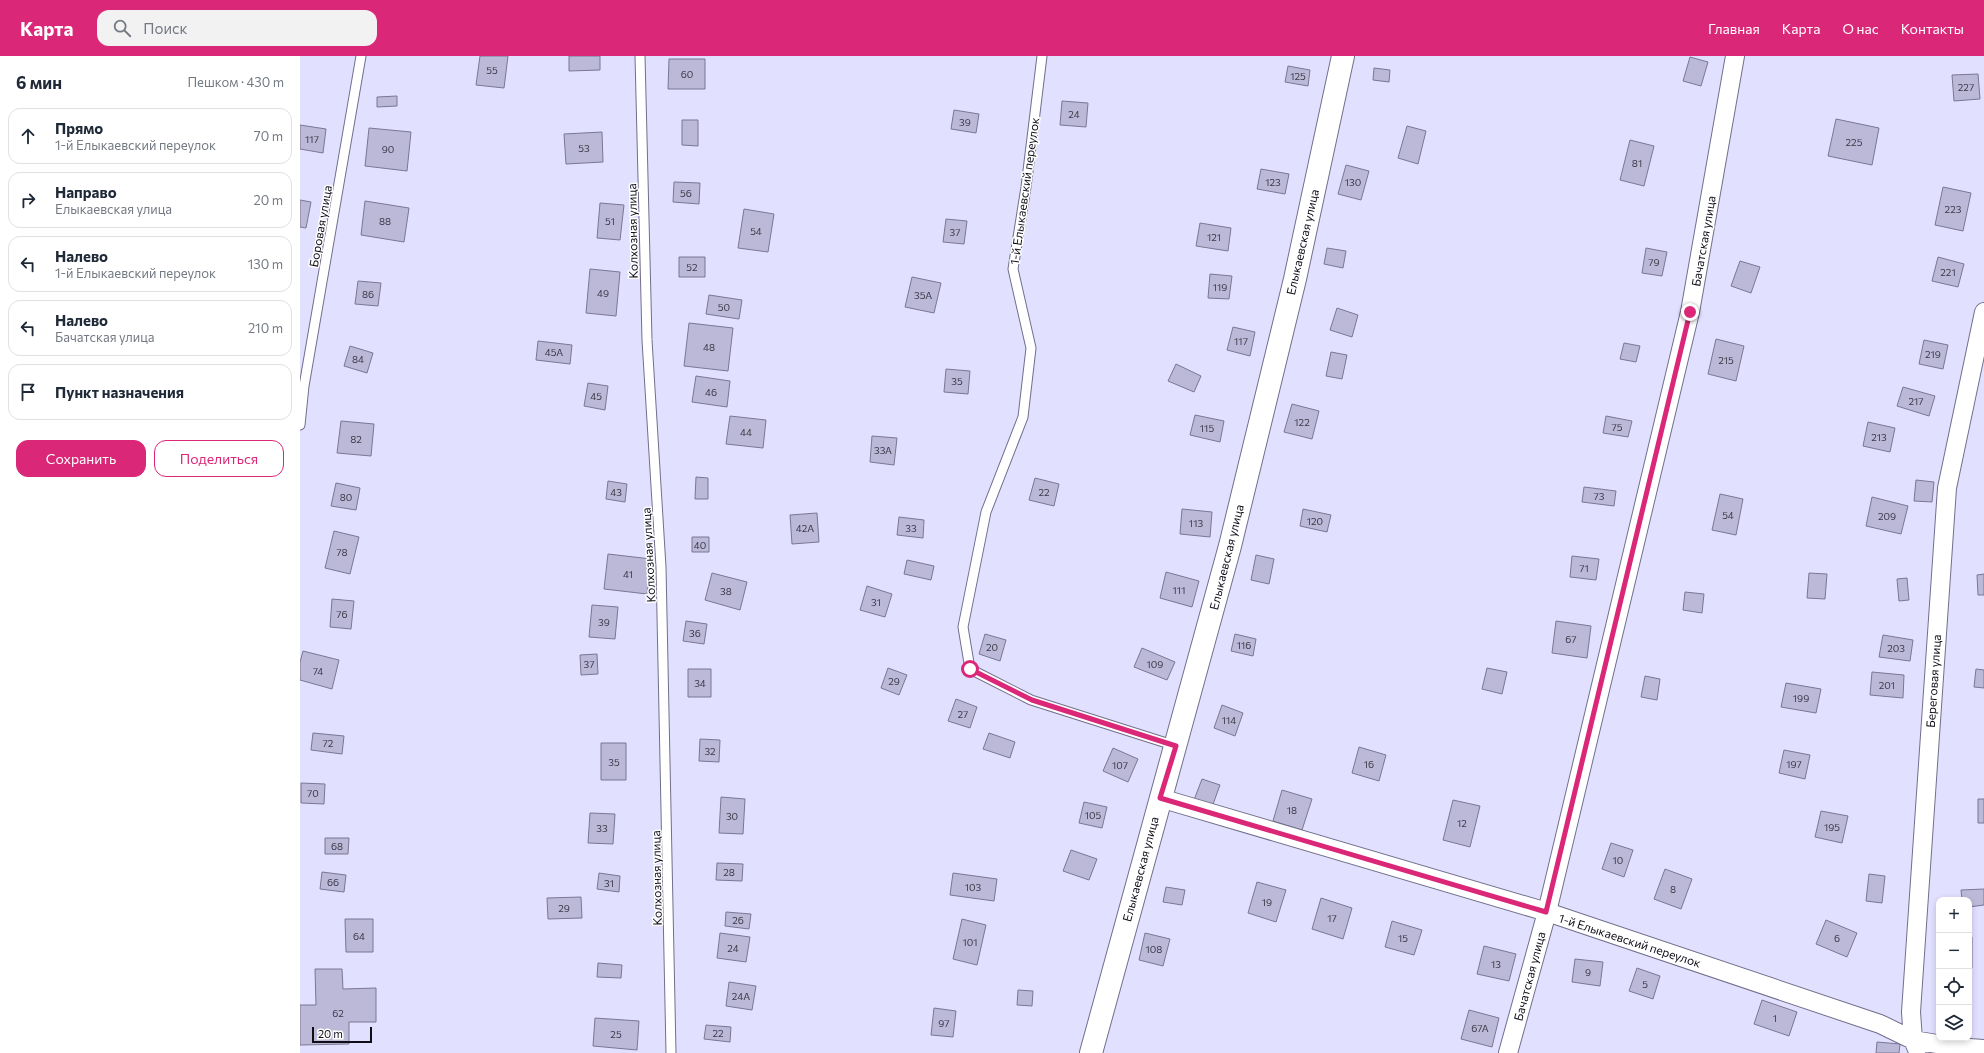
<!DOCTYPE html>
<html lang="ru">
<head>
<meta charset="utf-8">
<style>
  :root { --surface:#fff; --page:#f2f2f3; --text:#1f2937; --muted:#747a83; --line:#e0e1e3; --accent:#db2777 }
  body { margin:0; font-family:Commissioner,sans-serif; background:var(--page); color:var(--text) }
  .controls { position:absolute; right:12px; bottom:12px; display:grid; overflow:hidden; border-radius:8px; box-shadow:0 2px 6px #0003 }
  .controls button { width:36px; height:36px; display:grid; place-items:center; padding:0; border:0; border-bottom:1px solid var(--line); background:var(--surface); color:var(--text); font:20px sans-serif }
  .scale { position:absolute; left:12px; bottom:10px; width:60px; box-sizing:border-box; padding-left:4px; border:2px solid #0f0e18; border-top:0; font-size:11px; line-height:14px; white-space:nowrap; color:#0f0e18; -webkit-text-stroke:3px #fff; paint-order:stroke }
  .stop { position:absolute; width:12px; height:12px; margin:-9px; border:3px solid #db2777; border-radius:50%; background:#fff }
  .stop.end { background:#db2777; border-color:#fff; box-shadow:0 1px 4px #0008 }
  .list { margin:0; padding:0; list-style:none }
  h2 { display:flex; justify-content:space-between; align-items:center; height:52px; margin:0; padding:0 16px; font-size:17px }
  h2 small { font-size:13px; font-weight:400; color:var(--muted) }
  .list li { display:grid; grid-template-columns:26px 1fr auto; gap:12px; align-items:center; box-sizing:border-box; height:56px; margin:0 8px 8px; padding:0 8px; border:1px solid var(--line); border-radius:12px }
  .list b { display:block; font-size:15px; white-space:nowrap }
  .list p { margin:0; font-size:13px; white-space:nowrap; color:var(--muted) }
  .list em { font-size:13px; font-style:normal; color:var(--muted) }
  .actions { display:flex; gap:8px; padding:12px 16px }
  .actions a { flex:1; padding:9px 0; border:1px solid var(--accent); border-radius:12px; text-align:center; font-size:14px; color:var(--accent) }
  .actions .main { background:var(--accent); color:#fff }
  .icon { flex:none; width:22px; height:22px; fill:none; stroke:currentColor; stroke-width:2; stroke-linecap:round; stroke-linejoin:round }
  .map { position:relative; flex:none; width:1684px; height:997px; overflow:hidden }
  header { display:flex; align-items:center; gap:24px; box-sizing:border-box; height:56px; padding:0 20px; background:var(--accent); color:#fff }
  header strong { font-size:19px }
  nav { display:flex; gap:22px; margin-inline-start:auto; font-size:14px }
  .search { width:280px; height:36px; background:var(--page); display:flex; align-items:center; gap:10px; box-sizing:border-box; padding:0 14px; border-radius:12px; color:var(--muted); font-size:15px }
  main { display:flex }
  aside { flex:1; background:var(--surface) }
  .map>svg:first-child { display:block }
  .building { fill:#bbb9d7; stroke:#7a7793 }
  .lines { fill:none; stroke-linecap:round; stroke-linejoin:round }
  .lane-casing { stroke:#716f8b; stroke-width:11 }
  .street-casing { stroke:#716f8b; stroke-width:20 }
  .secondary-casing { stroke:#716f8b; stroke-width:24 }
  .lane { stroke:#fff; stroke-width:9 }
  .street { stroke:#fff; stroke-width:18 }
  .secondary { stroke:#fff; stroke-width:22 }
  .route { stroke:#db2777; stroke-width:5 }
  .labels { text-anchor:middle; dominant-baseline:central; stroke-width:3; stroke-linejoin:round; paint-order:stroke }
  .number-label { font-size:10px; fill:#3a3948 }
  .street-label { font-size:12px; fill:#0f0e18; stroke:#fff }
</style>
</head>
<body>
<header>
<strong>Карта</strong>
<div class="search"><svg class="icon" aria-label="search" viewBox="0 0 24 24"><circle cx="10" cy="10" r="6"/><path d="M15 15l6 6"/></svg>Поиск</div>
<nav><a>Главная</a><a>Карта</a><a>О нас</a><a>Контакты</a></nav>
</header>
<main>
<aside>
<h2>6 мин<small>Пешком · 430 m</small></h2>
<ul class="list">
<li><svg class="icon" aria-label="ahead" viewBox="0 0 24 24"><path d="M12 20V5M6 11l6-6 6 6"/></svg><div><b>Прямо</b><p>1-й Елыкаевский переулок</p></div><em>70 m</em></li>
<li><svg class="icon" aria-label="right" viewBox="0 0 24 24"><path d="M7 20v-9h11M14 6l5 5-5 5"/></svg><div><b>Направо</b><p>Елыкаевская улица</p></div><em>20 m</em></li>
<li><svg class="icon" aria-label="left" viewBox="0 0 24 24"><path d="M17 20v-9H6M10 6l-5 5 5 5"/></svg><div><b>Налево</b><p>1-й Елыкаевский переулок</p></div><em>130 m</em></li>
<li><svg class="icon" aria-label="left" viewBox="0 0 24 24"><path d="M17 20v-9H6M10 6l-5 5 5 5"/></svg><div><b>Налево</b><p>Бачатская улица</p></div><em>210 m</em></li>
<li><svg class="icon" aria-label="arrive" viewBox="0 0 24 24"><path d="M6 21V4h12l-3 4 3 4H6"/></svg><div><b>Пункт назначения</b></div></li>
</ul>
<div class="actions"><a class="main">Сохранить</a><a>Поделиться</a></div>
</aside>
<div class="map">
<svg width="1684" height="997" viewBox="0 0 1684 997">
  <rect width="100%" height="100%" fill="#e2e0ff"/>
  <!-- building -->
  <path class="building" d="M 180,0 L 208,0 L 204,32 L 176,29 Z
    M 269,0 L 300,0 L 300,14 L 269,15 Z
    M 1390,1 L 1408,6 L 1401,30 L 1383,25 Z
    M 369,3 L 405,3 L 405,33 L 368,33 Z
    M 988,10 L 1010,14 L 1008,30 L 985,26 Z
    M 1074,12 L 1090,14 L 1089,26 L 1073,24 Z
    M 1678,18 L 1680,43 L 1654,45 L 1652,19 Z
    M 97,40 L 97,50 L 77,51 L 77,41 Z
    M 762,45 L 788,47 L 786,71 L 760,69 Z
    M 654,54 L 679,58 L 676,77 L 651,73 Z
    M 1536,63 L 1579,72 L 1572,109 L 1528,100 Z
    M 382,64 L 398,64 L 398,90 L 382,89 Z
    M 0,69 L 26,73 L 23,97 L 0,93 Z
    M 1107,70 L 1126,75 L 1118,108 L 1098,102 Z
    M 69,72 L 111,76 L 107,115 L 65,110 Z
    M 302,76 L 303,106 L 266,108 L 264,78 Z
    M 1330,84 L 1354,90 L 1344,130 L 1320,124 Z
    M 1046,109 L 1069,115 L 1061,144 L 1038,138 Z
    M 961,113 L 989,118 L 985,138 L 957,133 Z
    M 374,126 L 400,127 L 399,148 L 373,146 Z
    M 1643,131 L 1671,137 L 1663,175 L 1635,169 Z
    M 0,144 L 11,146 L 6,172 L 0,171 Z
    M 65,145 L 109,152 L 104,186 L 61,179 Z
    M 300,147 L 324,149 L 320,184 L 297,182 Z
    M 444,153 L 474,158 L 468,196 L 438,192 Z
    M 646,163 L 667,165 L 664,188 L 643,186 Z
    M 900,167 L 931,172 L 928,195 L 896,190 Z
    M 1027,192 L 1046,195 L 1043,212 L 1024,208 Z
    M 1346,192 L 1367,196 L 1362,220 L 1342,217 Z
    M 379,201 L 405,201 L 405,221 L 379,221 Z
    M 1638,201 L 1664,208 L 1658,231 L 1632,225 Z
    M 1440,205 L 1460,211 L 1451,237 L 1431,230 Z
    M 290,213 L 320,216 L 316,260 L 286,257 Z
    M 910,218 L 932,220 L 929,243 L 908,242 Z
    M 612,221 L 641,227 L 634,257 L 605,251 Z
    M 58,225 L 81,227 L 78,250 L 55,248 Z
    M 409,239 L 442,244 L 439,263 L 406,258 Z
    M 1037,252 L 1058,259 L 1052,281 L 1030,274 Z
    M 389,267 L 433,272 L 428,315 L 384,310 Z
    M 933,271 L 955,276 L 950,300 L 927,294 Z
    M 1416,283 L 1444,290 L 1436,325 L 1408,318 Z
    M 1624,284 L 1648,289 L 1643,313 L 1619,308 Z
    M 238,285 L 272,289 L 270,308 L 236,304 Z
    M 1324,287 L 1340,290 L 1336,306 L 1320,303 Z
    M 50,290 L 73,297 L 67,317 L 44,310 Z
    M 1031,296 L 1047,299 L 1042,323 L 1026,320 Z
    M 876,308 L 901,320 L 894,336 L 868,325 Z
    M 646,313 L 670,315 L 668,338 L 644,336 Z
    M 396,320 L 430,325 L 427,351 L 392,346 Z
    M 288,327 L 308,330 L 305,354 L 284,350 Z
    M 1603,331 L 1635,340 L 1629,360 L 1597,350 Z
    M 992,348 L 1019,355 L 1012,383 L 984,376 Z
    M 895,359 L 924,365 L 920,386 L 890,379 Z
    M 430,360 L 466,364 L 463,392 L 426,388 Z
    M 1306,360 L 1332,365 L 1328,381 L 1303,377 Z
    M 41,365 L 74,368 L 71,400 L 37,397 Z
    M 1568,366 L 1595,372 L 1590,396 L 1563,390 Z
    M 572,380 L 597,382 L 594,409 L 570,406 Z
    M 396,421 L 408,422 L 408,443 L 395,443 Z
    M 735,422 L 759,428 L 754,450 L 729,444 Z
    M 1616,424 L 1634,426 L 1632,446 L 1614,445 Z
    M 308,425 L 327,428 L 325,446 L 306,443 Z
    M 36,427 L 60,432 L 56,454 L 31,450 Z
    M 1284,431 L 1316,435 L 1314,450 L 1282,446 Z
    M 1420,438 L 1443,443 L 1436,479 L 1412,474 Z
    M 1572,441 L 1608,450 L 1601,478 L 1566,470 Z
    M 882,453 L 912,456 L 910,481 L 880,478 Z
    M 1003,453 L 1031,459 L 1027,476 L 1000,470 Z
    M 517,457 L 519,486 L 492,488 L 490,459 Z
    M 599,461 L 624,464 L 623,482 L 597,479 Z
    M 34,475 L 59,481 L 50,518 L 25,512 Z
    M 392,481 L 409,481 L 409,496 L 392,496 Z
    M 308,498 L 351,503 L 347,538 L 304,533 Z
    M 956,499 L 974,503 L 969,528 L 951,524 Z
    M 1272,500 L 1299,503 L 1296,524 L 1270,521 Z
    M 607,504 L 634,510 L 631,524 L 604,518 Z
    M 866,516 L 899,525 L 892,551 L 860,542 Z
    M 412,517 L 447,526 L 440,554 L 405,544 Z
    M 1509,517 L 1527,518 L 1525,543 L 1507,542 Z
    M 1684,518 L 1684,539 L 1678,539 L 1677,519 Z
    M 1607,522 L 1609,544 L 1599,545 L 1597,523 Z
    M 567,530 L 592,538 L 585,561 L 560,554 Z
    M 1385,536 L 1404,538 L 1402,557 L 1383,554 Z
    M 32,543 L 54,545 L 51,573 L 30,571 Z
    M 292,549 L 318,551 L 315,583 L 289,581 Z
    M 386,565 L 407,568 L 404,588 L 383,585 Z
    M 1256,565 L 1291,570 L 1287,602 L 1252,597 Z
    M 685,578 L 706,584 L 700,605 L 679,598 Z
    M 935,578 L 956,583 L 953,600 L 931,595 Z
    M 1583,579 L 1613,584 L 1610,605 L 1579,601 Z
    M 842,592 L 875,606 L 867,624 L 834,611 Z
    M 3,595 L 39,604 L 32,633 L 0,624 L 0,606 Z
    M 297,598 L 298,618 L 281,619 L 280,599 Z
    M 588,612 L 607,619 L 599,639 L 581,632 Z
    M 1187,612 L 1207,616 L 1202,638 L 1182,633 Z
    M 388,613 L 411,613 L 411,641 L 388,641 Z
    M 1676,613 L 1684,614 L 1684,632 L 1674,631 Z
    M 1572,616 L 1604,619 L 1603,642 L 1570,639 Z
    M 1345,620 L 1360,623 L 1357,644 L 1341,641 Z
    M 1486,627 L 1521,633 L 1516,657 L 1481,651 Z
    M 656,643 L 677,651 L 670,672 L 648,665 Z
    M 922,649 L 943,657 L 935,680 L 914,672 Z
    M 13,677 L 44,680 L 42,698 L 11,694 Z
    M 689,677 L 715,686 L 710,702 L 683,693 Z
    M 400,683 L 420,684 L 419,706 L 399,705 Z
    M 301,687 L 326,687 L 326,724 L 301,724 Z
    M 1059,691 L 1086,699 L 1079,725 L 1052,717 Z
    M 813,692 L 838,703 L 828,726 L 803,715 Z
    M 1484,694 L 1510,699 L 1505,723 L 1479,717 Z
    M 902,723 L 920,729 L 912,751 L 894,744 Z
    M 1,727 L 25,728 L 24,748 L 1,747 Z
    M 982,734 L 1012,743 L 1002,774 L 973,765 Z
    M 421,741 L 445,743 L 443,778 L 419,777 Z
    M 1678,743 L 1684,743 L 1684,767 L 1678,767 Z
    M 1153,744 L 1180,750 L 1170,791 L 1143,784 Z
    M 784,746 L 807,751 L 802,772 L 779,767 Z
    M 1521,755 L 1548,760 L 1542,787 L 1515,781 Z
    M 290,757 L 315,758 L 313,788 L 288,787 Z
    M 25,782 L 49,782 L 48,798 L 25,798 Z
    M 1311,787 L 1333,794 L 1324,821 L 1302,813 Z
    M 771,794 L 797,803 L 789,824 L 763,815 Z
    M 417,807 L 443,808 L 442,825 L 416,824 Z
    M 1365,813 L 1392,823 L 1381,853 L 1354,843 Z
    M 22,816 L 46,819 L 44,836 L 20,833 Z
    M 299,817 L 320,820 L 319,836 L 297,833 Z
    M 653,817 L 697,823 L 694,845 L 650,839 Z
    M 1569,818 L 1585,820 L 1582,847 L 1566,845 Z
    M 957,826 L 986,834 L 976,866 L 948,857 Z
    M 866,831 L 885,834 L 882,849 L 863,846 Z
    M 1684,833 L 1684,849 L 1669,851 L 1669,844 L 1662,844 L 1661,834 Z
    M 281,841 L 282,862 L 248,863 L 247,842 Z
    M 1021,842 L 1052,852 L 1043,883 L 1012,873 Z
    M 426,856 L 451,858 L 449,873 L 425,870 Z
    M 45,863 L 73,863 L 73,896 L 46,896 Z
    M 662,863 L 686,869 L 677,909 L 653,903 Z
    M 1526,864 L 1557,877 L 1547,901 L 1516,888 Z
    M 1092,865 L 1122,874 L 1114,899 L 1085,891 Z
    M 420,877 L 450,881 L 446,906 L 417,902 Z
    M 845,877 L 870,883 L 863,910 L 839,904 Z
    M 1669,881 L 1672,881 L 1672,912 L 1669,912 Z
    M 1184,890 L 1216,898 L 1209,925 L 1177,918 Z
    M 1275,903 L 1303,906 L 1300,930 L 1272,926 Z
    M 298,907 L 322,909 L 321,922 L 297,921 Z
    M 1337,912 L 1360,920 L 1353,943 L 1329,935 Z
    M 15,913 L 42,913 L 43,933 L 76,932 L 76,966 L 49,966 L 49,988 L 0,989 L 0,949 L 16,949 Z
    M 429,926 L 456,930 L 452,954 L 426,950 Z
    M 718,934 L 733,935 L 732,950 L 717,949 Z
    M 1462,944 L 1497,956 L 1489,980 L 1454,968 Z
    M 634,952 L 656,955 L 653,981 L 631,979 Z
    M 1169,954 L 1199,962 L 1192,991 L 1161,983 Z
    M 295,962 L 339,965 L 337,994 L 293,990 Z
    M 406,969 L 431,971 L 430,986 L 404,983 Z
    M 1577,986 L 1600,988 L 1599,997 L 1576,997 Z"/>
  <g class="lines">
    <defs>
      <path id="lane" d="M 340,0 L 347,284 L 361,511 L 371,997
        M 742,0 L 726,131 L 713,213 L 731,292 L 723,361 L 686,456 L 663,571 L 670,613 L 731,644 L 876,690
        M 0,369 L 4,330 L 61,0"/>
      <path id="street" d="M 860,742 L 1247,856 L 1580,968 L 1613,984 L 1655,991 L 1684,993
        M 1617,993 L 1613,984 L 1611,956 L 1647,432 L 1684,256
        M 1208,997 L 1247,856 L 1390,256 L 1435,0"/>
      <path id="secondary" d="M 791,997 L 930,490 L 995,223 L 1043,0"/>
    </defs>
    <!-- lane casing -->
    <use href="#lane" class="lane-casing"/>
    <!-- street casing -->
    <use href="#street" class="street-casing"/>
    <!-- secondary casing -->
    <use href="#secondary" class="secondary-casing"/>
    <!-- lane -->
    <use href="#lane" class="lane"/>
    <!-- street -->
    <use href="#street" class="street"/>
    <!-- secondary -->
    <use href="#secondary" class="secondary"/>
  </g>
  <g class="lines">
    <!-- route -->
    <path class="route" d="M 670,613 L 732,644 L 876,690 L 860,742 L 1246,856 L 1390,256"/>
  </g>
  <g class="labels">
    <!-- number labels -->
    <g class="number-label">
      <text x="192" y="14">55</text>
      <text x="387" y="18">60</text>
      <text x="998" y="20">125</text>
      <text x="1666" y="31">227</text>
      <text x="774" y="58">24</text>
      <text x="665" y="66">39</text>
      <text x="12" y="83">117</text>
      <text x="1554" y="86">225</text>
      <text x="284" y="92">53</text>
      <text x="88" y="93">90</text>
      <text x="1337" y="107">81</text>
      <text x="973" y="126">123</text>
      <text x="1053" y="126">130</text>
      <text x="386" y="137">56</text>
      <text x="1653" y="153">223</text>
      <text x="85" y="165">88</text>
      <text x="310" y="165">51</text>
      <text x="456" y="175">54</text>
      <text x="655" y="176">37</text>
      <text x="914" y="181">121</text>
      <text x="1354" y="206">79</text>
      <text x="392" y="211">52</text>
      <text x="1648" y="216">221</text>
      <text x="920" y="231">119</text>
      <text x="303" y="237">49</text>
      <text x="68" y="238">86</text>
      <text x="623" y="239">35А</text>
      <text x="424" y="251">50</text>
      <text x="941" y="285">117</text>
      <text x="409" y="291">48</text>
      <text x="254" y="296">45А</text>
      <text x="1633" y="298">219</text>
      <text x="58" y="303">84</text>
      <text x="1426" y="304">215</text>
      <text x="657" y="325">35</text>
      <text x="411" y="336">46</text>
      <text x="296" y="340">45</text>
      <text x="1616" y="345">217</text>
      <text x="1002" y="366">122</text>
      <text x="1317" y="371">75</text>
      <text x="907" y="372">115</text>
      <text x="446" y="376">44</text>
      <text x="1579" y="381">213</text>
      <text x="56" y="383">82</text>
      <text x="583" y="394">33А</text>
      <text x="316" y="436">43</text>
      <text x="744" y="436">22</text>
      <text x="1299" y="440">73</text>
      <text x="46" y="441">80</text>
      <text x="1428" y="459">54</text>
      <text x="1587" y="460">209</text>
      <text x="1015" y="465">120</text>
      <text x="896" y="467">113</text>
      <text x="505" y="472">42А</text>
      <text x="611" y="472">33</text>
      <text x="400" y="489">40</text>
      <text x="42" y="496">78</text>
      <text x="1284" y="512">71</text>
      <text x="328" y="518">41</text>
      <text x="879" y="534">111</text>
      <text x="426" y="535">38</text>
      <text x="576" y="546">31</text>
      <text x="42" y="558">76</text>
      <text x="304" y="566">39</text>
      <text x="395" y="577">36</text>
      <text x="1271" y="583">67</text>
      <text x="944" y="589">116</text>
      <text x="692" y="591">20</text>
      <text x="1596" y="592">203</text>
      <text x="289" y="608">37</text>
      <text x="855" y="608">109</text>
      <text x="18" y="615">74</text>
      <text x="594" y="625">29</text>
      <text x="400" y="627">34</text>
      <text x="1587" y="629">201</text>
      <text x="1501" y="642">199</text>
      <text x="663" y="658">27</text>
      <text x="929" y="664">114</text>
      <text x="28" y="687">72</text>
      <text x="410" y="695">32</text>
      <text x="314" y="706">35</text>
      <text x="1069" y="708">16</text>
      <text x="1494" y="708">197</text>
      <text x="820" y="709">107</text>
      <text x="13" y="737">70</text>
      <text x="992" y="754">18</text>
      <text x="793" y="759">105</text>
      <text x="432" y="760">30</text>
      <text x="1162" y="767">12</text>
      <text x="1532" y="771">195</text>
      <text x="302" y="772">33</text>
      <text x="37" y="790">68</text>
      <text x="1318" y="804">10</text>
      <text x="429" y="816">28</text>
      <text x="33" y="826">66</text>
      <text x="309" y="827">31</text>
      <text x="673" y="831">103</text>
      <text x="1373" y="833">8</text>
      <text x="967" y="846">19</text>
      <text x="264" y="852">29</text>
      <text x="1032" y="862">17</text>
      <text x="438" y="864">26</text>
      <text x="59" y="880">64</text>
      <text x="1103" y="882">15</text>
      <text x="1537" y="882">6</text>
      <text x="670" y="886">101</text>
      <text x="433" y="892">24</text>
      <text x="854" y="893">108</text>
      <text x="1196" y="908">13</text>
      <text x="1288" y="916">9</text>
      <text x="1345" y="928">5</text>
      <text x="441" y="940">24А</text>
      <text x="38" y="957">62</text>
      <text x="1475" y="962">1</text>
      <text x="644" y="967">97</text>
      <text x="1180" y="972">67А</text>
      <text x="418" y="977">22</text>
      <text x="316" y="978">25</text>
    </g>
    <!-- street labels -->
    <g class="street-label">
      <text transform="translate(724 135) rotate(-82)">1-й Елыкаевский переулок</text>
      <text transform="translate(20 170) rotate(-80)">Боровая улица</text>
      <text transform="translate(332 175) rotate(-91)">Колхозная улица</text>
      <text transform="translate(1403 185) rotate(-80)">Бачатская улица</text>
      <text transform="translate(1002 186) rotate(-77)">Елыкаевская улица</text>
      <text transform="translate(348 499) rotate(-93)">Колхозная улица</text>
      <text transform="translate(926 501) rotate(-76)">Елыкаевская улица</text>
      <text transform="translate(1633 625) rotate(-86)">Береговая улица</text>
      <text transform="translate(840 813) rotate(-75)">Елыкаевская улица</text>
      <text transform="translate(356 822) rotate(-91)">Колхозная улица</text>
      <text transform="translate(1330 884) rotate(18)">1-й Елыкаевский переулок</text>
      <text transform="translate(1229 920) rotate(-75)">Бачатская улица</text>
    </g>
  </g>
</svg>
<div class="controls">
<button>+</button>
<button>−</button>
<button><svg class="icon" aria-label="locate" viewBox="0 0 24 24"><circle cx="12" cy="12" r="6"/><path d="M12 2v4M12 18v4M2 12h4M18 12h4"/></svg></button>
<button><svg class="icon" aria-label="layers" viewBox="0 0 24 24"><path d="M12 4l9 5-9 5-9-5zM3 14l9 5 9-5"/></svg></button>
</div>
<div class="scale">20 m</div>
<div class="stop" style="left:670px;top:613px"></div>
<div class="stop end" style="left:1390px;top:256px"></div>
</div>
</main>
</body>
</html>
